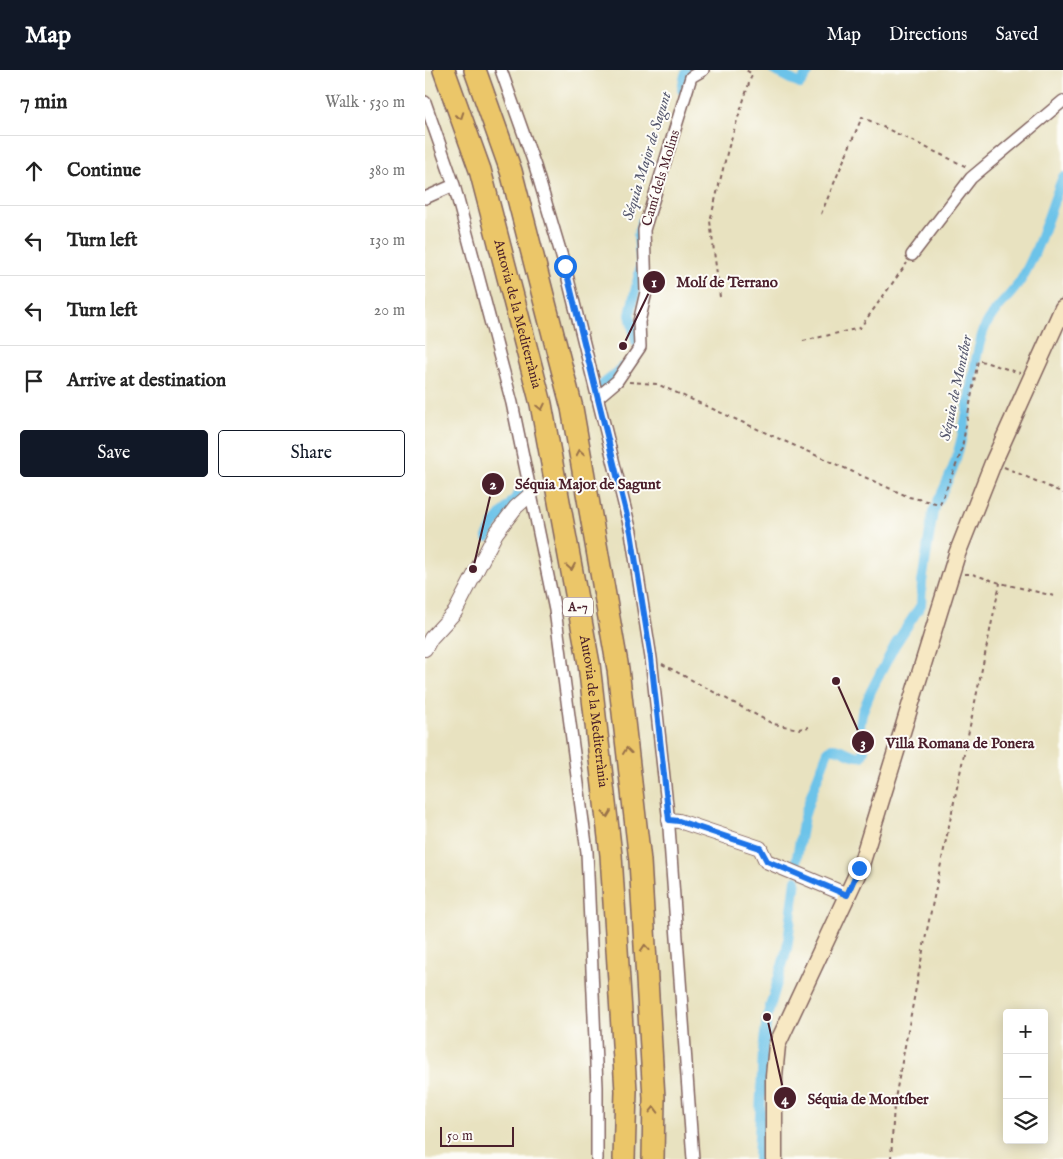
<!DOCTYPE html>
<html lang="en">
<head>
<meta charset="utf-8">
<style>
  :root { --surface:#fff; --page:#f2f2f2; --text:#222; --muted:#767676; --line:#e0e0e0; --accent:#111827 }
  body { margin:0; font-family:"IM FELL English",serif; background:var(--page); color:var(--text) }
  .controls { position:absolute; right:15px; bottom:15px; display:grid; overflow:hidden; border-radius:5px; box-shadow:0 2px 12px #0003 }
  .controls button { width:45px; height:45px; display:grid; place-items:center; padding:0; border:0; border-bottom:1px solid var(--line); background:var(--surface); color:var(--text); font:25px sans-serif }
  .scale { position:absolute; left:15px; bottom:12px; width:74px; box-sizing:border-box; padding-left:5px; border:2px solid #4a1f2b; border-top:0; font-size:14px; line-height:18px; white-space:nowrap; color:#4a1f2b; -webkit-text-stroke:4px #fdfcf7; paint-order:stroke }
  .stop { position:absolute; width:15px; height:15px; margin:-11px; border:4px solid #1a73e8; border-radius:50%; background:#fff }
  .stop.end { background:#1a73e8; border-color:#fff; box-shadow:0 1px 5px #0008 }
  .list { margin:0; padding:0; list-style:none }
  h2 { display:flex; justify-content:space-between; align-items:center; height:65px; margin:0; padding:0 20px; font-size:21px }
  h2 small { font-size:16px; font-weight:400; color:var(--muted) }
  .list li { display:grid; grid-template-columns:32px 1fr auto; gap:15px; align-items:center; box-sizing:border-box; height:70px; padding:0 20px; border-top:1px solid var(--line) }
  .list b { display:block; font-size:19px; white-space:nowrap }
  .list em { font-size:16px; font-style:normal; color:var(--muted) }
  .actions { display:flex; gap:10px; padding:15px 20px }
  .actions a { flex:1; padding:11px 0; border:1px solid var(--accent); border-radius:5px; text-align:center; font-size:18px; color:var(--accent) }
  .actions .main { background:var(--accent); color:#fff }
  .icon { flex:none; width:28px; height:28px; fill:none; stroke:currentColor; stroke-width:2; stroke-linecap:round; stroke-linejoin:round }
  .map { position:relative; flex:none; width:638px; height:1089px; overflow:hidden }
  header { display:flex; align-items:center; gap:30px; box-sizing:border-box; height:70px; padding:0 25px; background:var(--accent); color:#fff }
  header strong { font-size:24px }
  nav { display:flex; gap:28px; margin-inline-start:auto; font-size:18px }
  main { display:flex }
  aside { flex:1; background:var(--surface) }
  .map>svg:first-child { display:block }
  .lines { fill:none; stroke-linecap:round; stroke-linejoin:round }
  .canal { stroke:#6cc3e9; stroke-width:10 }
  .minor-casing { stroke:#81635f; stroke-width:14 }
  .tertiary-casing { stroke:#81635f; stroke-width:16 }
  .secondary-casing { stroke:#81635f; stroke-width:19 }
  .motorway-casing { stroke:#81635f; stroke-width:24 }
  .path { stroke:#81635f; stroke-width:2; stroke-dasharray:4 4; stroke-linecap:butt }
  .minor { stroke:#fff; stroke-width:11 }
  .tertiary { stroke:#fff; stroke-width:14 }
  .secondary { stroke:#f7e8c3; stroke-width:16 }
  .motorway { stroke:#ebc669; stroke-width:21 }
  .oneway { stroke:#9a724a }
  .route { stroke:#1a73e8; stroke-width:6 }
  .labels { text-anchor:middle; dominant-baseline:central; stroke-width:4; stroke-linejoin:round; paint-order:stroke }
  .shield { fill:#fdfcf7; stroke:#806168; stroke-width:1 }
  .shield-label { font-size:12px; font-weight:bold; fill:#4a1f2b }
  .street-label { font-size:14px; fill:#4a1f2b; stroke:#fdfcf7 }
  .water-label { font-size:15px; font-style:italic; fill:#56586e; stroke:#fdfcf7 }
  .leader { fill:none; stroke:#4a1f2b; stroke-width:2 }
  .callout-dot { fill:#4a1f2b; stroke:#fdfcf7; stroke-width:2 }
  .mark-label { font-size:15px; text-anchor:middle; font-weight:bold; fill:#fff }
  .callout-label { font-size:15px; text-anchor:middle; font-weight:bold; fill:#4a1f2b; stroke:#fdfcf7; stroke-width:4; stroke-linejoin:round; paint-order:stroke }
</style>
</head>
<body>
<header>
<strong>Map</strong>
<nav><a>Map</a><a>Directions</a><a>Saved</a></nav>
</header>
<main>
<aside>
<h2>7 min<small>Walk · 530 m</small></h2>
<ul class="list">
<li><svg class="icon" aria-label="ahead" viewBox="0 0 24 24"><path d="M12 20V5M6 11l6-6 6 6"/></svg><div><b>Continue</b></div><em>380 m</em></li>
<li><svg class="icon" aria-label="left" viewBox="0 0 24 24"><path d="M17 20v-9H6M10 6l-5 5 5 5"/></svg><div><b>Turn left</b></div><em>130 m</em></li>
<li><svg class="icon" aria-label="left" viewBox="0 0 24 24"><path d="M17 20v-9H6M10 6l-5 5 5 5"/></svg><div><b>Turn left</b></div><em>20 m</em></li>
<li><svg class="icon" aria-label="arrive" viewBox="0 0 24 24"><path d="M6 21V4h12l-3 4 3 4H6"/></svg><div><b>Arrive at destination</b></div></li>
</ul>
<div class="actions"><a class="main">Save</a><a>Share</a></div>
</aside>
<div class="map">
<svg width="638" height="1089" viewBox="0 0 638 1089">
  <rect width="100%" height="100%" fill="#fdfcf7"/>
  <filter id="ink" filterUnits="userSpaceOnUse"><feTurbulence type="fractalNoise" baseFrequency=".02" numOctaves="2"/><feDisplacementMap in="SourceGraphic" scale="10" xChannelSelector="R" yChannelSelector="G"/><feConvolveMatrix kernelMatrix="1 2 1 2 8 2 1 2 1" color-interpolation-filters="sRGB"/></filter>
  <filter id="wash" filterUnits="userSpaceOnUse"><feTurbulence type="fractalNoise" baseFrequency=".0096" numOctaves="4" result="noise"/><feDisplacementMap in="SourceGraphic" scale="20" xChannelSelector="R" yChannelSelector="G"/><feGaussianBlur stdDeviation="1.12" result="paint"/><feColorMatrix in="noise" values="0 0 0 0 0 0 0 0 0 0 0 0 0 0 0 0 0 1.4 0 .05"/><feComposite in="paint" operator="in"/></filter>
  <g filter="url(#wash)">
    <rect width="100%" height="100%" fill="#e8e2c0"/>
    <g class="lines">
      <!-- canal -->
      <path class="canal" d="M 348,0 L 375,14 L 385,0
        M 257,20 L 260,5 L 263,0
        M 211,272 L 205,245 L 216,194 L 213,166 L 217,151
        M 176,316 L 192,303 L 197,297
        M 513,431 C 520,417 528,401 532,385 C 545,345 545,302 558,262 C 565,241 585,228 596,210 C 615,178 624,141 638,107
        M 62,467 L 69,454 L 97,420
        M 370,798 L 379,747 L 387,722 L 403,681 L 407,678 C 417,677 426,688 437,686 L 439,680 L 435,656 L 437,643 L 446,621 L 470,575 L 496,535 L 497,512 L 508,442 L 510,438
        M 333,1089 L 338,981 L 342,947 L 362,879 L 371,810"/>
    </g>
  </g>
  <g filter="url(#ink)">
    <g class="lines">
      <defs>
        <path id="minor" d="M 76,0 L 110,96 L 140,197 L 206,462 L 226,588 L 243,744 L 268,1089
          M 0,32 L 29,115 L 87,333 L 130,540 L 162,782 L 172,1017 L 172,1089
          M 0,128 L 29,115
          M 487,185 L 546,108 L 638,31
          M 172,328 L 192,311 L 215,277 L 214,252 L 221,222 L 219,160 L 266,7 L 278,0"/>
        <path id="tertiary" d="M 0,579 L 6,568 L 30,542 L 71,463 L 91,437 L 106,424
          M 244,750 L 254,751 L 335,778 L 341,791 L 422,825"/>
        <path id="secondary" d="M 349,1089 L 349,1006 L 352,975 L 435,798 L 532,484 L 568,393 L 638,238"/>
        <g id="motorway">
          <path id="s1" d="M 19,0 L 55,100 L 116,334 L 164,594 L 186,785 L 201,1021 L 199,1089"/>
          <path d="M 50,0 L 86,101 L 147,338 L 193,599 L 215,791 L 229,1028 L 228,1089"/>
        </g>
      </defs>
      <!-- minor casing -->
      <use href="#minor" class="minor-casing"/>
      <!-- tertiary casing -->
      <use href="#tertiary" class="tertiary-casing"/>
      <!-- secondary casing -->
      <use href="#secondary" class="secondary-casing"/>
      <!-- motorway casing -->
      <use href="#motorway" class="motorway-casing"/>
      <!-- path -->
      <path class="path" d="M 396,144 L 437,47 L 542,97
        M 295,227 L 285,151 L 303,79 L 327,4 L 321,0
        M 378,271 L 435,258 L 482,193
        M 204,312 L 232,314 L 484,427 L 515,434 L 536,383 L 553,290 L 595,303
        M 579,397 L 638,423
        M 540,504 L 547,504 L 575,513 L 629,526
        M 237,594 L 348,654 L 374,659 L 384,657
        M 466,1089 L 469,1034 L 501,865 L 575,513"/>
      <!-- minor -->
      <use href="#minor" class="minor"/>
      <!-- tertiary -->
      <use href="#tertiary" class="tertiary"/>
      <!-- secondary -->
      <use href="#secondary" class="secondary"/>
      <!-- motorway -->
      <use href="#motorway" class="motorway"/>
    </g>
    <!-- one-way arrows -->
    <defs><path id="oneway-chevron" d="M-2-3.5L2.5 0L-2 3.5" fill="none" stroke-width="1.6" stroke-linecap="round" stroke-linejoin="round" transform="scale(1.25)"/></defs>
    <g class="oneway">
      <use href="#oneway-chevron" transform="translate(35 46) rotate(70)"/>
      <use href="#oneway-chevron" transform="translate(116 337) rotate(78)"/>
      <use href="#oneway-chevron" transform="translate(155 383) rotate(-100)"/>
      <use href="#oneway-chevron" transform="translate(146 497) rotate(80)"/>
      <use href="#oneway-chevron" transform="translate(202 681) rotate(-97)"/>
      <use href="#oneway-chevron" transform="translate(182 744) rotate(83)"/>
      <use href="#oneway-chevron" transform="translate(220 878) rotate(-94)"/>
      <use href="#oneway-chevron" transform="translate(229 1040) rotate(-89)"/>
    </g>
  </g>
  <g class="lines" filter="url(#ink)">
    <!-- route -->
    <path class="route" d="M 140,196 L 206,462 L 226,588 L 244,750 L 254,751 L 335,778 L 342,791 L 422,825 L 434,798"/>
  </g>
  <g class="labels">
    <!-- shield labels -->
    <rect class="shield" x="138" y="527.5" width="30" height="19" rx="4"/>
    <g class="shield-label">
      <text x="153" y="537">A-7</text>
    </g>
    <!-- street labels -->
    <g class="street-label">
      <text transform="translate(236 108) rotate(-73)">Camí dels Molins</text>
      <text stroke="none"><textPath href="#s1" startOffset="255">Autovia de la Mediterrània</textPath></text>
      <text stroke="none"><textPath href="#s1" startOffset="660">Autovia de la Mediterrània</textPath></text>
    </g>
    <!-- water labels -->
    <g class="water-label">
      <text transform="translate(222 86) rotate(-73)">Séquia Major de Sagunt</text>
      <text transform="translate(531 318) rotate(-78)">Séquia de Montíber</text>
    </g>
  </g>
  <!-- callouts -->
  <path class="leader" d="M198 276L229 212M48 499L68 414M411 611L438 672M342 947L360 1028"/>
  <g class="callout-dot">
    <circle cx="198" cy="276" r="5"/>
    <circle cx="48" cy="499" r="5"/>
    <circle cx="411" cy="611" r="5"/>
    <circle cx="342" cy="947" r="5"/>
    <circle cx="229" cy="212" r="12"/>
    <circle cx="68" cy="414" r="12"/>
    <circle cx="438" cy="672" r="12"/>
    <circle cx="360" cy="1028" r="12"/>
  </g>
  <g class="mark-label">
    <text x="229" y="217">1</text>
    <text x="68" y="419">2</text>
    <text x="438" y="678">3</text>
    <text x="360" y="1034">4</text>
  </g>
  <g class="callout-label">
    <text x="302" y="217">Molí de Terrano</text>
    <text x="163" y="419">Séquia Major de Sagunt</text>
    <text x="535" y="678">Villa Romana de Ponera</text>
    <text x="443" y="1034">Séquia de Montíber</text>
  </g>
</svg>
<div class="controls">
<button>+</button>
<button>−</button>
<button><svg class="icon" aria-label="layers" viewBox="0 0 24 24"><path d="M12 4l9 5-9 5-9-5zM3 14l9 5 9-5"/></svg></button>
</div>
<div class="scale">50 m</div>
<div class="stop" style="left:140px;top:196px"></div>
<div class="stop end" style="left:434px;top:798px"></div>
</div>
</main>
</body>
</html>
